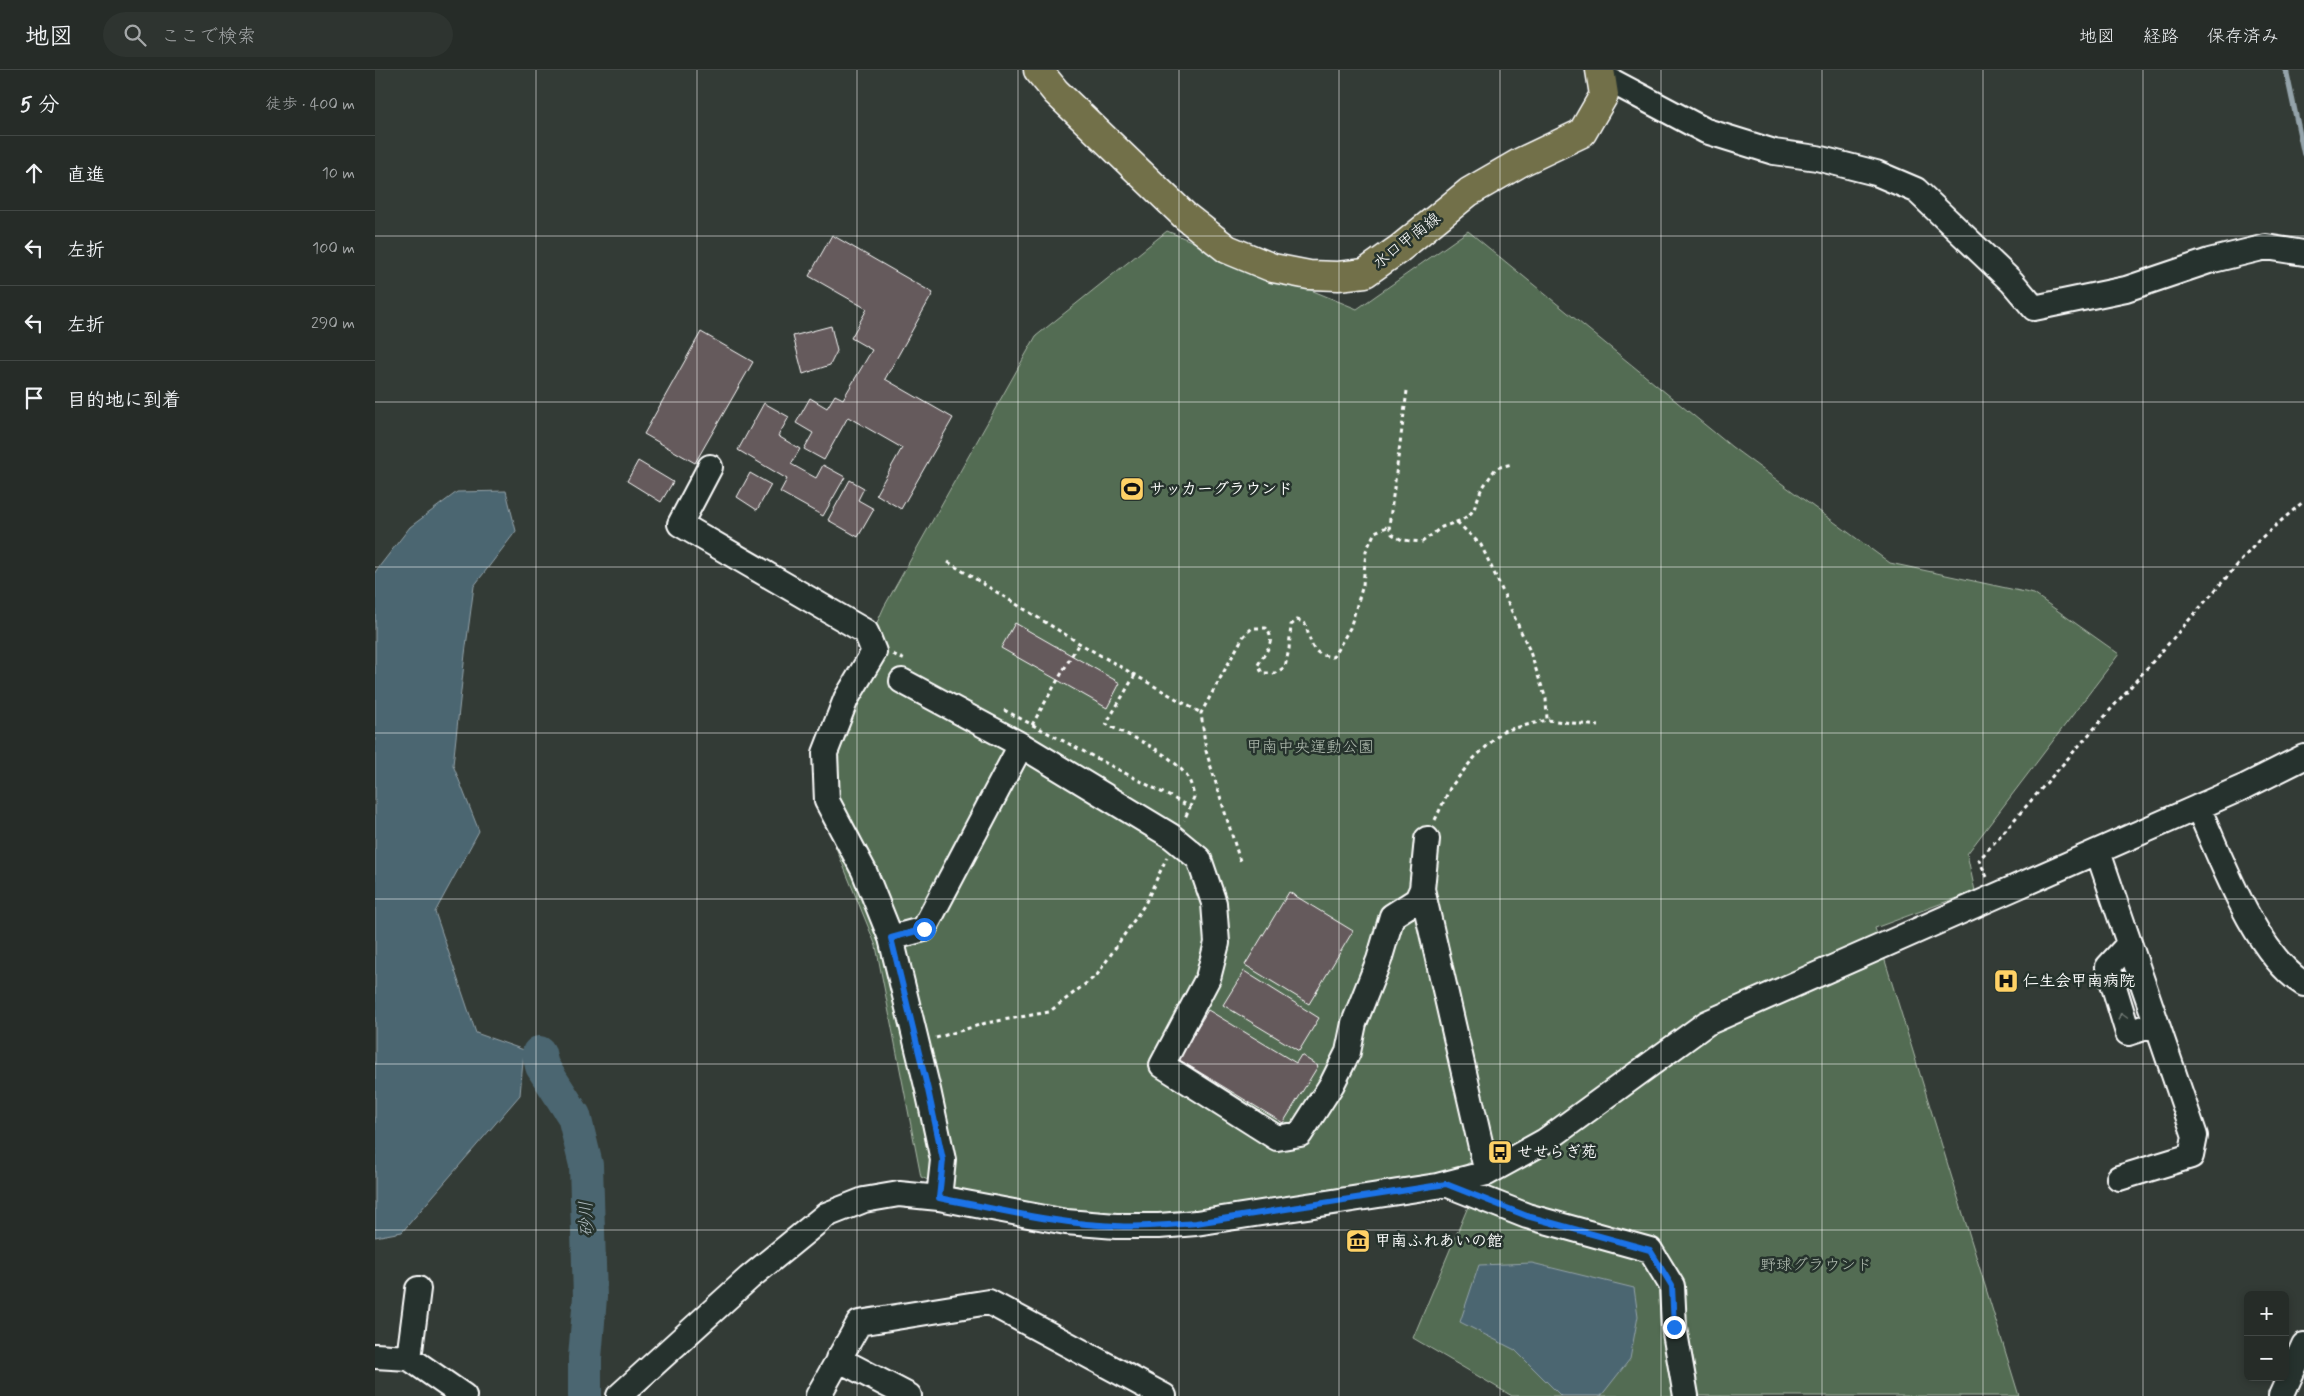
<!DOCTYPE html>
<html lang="ja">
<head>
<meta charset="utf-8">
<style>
  :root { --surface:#262c28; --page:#2e3430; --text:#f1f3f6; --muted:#a4a7a8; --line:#424845 }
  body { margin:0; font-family:Mynerve,"Klee One",sans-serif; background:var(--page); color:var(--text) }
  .controls { position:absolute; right:15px; bottom:15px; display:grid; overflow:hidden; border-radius:8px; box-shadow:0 2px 8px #0003 }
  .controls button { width:45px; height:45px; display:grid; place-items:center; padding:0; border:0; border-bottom:1px solid var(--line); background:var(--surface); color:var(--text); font:25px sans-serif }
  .stop { position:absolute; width:15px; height:15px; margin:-11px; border:4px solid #1a73e8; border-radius:50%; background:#fff }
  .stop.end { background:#1a73e8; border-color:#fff; box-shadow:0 1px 5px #0008 }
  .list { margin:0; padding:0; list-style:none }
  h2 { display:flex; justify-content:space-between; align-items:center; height:65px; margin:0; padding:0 20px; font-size:21px }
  h2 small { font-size:16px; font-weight:400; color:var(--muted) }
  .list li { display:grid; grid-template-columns:32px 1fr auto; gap:15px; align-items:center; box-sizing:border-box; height:75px; padding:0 20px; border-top:1px solid var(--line) }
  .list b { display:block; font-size:19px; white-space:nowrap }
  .list em { font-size:16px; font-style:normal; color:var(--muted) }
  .icon { flex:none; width:28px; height:28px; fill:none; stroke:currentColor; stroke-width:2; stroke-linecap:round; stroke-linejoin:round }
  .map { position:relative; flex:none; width:1929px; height:1326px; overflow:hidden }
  header { display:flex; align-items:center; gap:30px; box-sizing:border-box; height:70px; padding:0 25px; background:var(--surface); border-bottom:1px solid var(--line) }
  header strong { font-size:24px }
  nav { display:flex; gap:28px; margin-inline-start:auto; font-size:18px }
  .search { width:350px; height:45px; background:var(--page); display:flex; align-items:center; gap:12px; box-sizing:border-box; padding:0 18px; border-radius:28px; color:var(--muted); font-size:19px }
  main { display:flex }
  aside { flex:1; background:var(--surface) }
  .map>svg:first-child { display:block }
  .green { fill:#536c52; stroke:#a9b6a8 }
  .water { fill:#4c6671; stroke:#94a3aa }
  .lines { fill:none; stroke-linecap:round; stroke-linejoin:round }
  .stream { stroke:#94a3aa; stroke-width:5.5 }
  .river { stroke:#4c6671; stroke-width:34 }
  .building { fill:#655a5c; stroke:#fff }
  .minor-casing { stroke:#fff; stroke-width:28 }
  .major-casing { stroke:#fff; stroke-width:31 }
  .path { stroke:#fff; stroke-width:3; stroke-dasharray:4 4; stroke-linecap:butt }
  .minor { stroke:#26332d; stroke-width:24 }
  .major { stroke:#726f4a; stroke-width:28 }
  .oneway { stroke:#727a76 }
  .route { stroke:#1a73e8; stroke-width:6 }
  .grid { fill:none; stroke:#fff; stroke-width:1; stroke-opacity:0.55 }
  .labels { text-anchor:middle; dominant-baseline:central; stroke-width:5; stroke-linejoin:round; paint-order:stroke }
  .street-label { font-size:16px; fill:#fff; stroke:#26332d }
  .poi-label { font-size:16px; font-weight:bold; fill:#fff; stroke:#26332d; text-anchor:start }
  .park-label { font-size:16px; fill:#b2bdb1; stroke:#26332d }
  .water-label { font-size:18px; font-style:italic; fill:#aebabf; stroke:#26332d }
</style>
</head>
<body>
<header>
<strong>地図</strong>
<div class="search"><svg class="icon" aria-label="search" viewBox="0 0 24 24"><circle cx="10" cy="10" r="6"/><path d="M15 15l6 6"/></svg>ここで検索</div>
<nav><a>地図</a><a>経路</a><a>保存済み</a></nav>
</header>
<main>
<aside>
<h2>5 分<small>徒歩 · 400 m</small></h2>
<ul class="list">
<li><svg class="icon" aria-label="ahead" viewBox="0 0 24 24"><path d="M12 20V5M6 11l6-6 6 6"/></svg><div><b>直進</b></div><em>10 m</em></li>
<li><svg class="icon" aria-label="left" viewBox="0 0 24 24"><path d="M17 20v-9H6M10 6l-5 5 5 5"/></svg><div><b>左折</b></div><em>100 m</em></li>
<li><svg class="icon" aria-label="left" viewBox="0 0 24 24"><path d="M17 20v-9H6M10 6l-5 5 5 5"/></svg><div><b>左折</b></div><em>290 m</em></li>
<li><svg class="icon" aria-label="arrive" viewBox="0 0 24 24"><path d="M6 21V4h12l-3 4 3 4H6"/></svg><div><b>目的地に到着</b></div></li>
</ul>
</aside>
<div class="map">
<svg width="1929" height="1326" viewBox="0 0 1929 1326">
  <rect width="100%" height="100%" fill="#333b36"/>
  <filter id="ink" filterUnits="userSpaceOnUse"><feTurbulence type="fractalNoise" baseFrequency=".02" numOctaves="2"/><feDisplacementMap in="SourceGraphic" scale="10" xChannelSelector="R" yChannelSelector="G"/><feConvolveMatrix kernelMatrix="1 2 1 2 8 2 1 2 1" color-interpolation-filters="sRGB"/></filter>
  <g filter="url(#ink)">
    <!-- green -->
    <path class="green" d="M 792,161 L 982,239 L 1093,161 L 1357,377 L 1515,493 L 1659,524 L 1744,584 L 1592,784 L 1600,821 L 1500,858 L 1644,1326 L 1137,1326 L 1038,1268 L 1118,1077 L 1081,1101 L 937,1126 L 788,1146 L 685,1142 L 586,1124 L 546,1107 L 501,876 L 450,751 L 442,687 L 509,537 L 661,266 Z"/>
    <!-- water -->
    <path class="water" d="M 131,421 L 141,461 L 99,516 L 90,584 L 78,695 L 104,761 L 60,842 L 101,963 L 149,980 L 145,1025 L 27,1162 L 0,1167 L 0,502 L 35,457 L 82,422 Z
      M 1157,1193 L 1259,1218 L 1263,1246 L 1255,1289 L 1226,1326 L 1186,1326 L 1140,1280 L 1085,1252 L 1104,1195 Z"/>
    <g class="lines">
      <!-- stream -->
      <path class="stream" d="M 1911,0 L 1929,84"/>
      <!-- river -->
      <path class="river" d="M 164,983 L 167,996 L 199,1046 L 211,1095 L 215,1227 L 210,1288 L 210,1326"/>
    </g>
    <!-- building -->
    <path class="building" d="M 457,165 L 558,223 L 510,309 L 578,348 L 526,439 L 501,424 L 527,378 L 473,347 L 449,390 L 429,379 L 438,363 L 421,353 L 435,328 L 452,338 L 460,325 L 468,329 L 497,280 L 476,268 L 492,239 L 434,206 Z
      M 456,256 L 462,281 L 455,295 L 428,304 L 418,266 Z
      M 326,262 L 378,292 L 320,393 L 269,364 Z
      M 389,333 L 414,347 L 403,366 L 425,379 L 416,394 L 441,408 L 448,395 L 470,407 L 448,446 L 405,422 L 412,409 L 363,380 Z
      M 263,391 L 298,412 L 286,432 L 252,411 Z
      M 375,403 L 396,415 L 382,440 L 362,427 Z
      M 475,410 L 489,418 L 483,430 L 499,439 L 483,467 L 453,450 Z
      M 640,553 L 745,613 L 732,638 L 626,578 Z
      M 914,822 L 978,861 L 934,934 L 870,895 Z
      M 869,901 L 944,948 L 924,981 L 848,935 Z
      M 833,940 L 921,993 L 926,985 L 943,996 L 908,1053 L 803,989 Z"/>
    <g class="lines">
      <defs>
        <path id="minor" d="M 1227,6 L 1331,61 L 1399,82 L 1442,88 L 1501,103 L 1541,120 L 1637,212 L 1659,238 L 1751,219 L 1834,191 L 1891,177 L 1929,183
          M 335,397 L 305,454 L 491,562 L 499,582 L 471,629 L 450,683 L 452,731 L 489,801 L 516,868 L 553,1020 L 568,1090 L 564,1128
          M 527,611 L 646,675 L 796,766 L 824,789 L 839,833 L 842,873 L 833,908 L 787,995 L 902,1068 L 925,1064 L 957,1014 L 973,982 L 979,953 L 1004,890 L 1017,846 L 1042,830 L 1047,819
          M 1823,737 C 1846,789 1881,885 1929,914
          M 1052,769 L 1047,819 L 1112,1103
          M 1723,782 L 1820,1066 L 1816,1086 L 1744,1108
          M 516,868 L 549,859 L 646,675
          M 1754,874 L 1733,897 L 1753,963 L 1781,954
          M 1071,1114 L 1152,1146 L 1275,1180 L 1297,1216 L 1299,1257 L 1311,1326
          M 0,1286 L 34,1288 L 89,1326
          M 34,1288 L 43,1219
          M 463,1289 L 534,1326
          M 244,1326 L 374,1208 L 451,1145 L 489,1130 L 524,1124 L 564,1128 L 691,1152 L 741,1156 L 784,1156 L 821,1153 L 1062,1116 L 1112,1103 L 1170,1071 L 1332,953 L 1871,716 L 1929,687
          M 443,1326 L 484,1253 L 614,1232 L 789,1326
          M 1906,1326 L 1929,1275"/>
        <path id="major" d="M 663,0 L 681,22 L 810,146 L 852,179 L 898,198 L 934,205 L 963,206 L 990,203 L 1024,179 L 1094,122 L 1146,92 L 1207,63 L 1229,25 L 1225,0"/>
      </defs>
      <!-- minor casing -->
      <use href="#minor" class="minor-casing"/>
      <!-- major casing -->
      <use href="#major" class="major-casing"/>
      <!-- path -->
      <path class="path" d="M 1032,321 L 1014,456 L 1017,464 L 1027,470 L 1047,472 L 1067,457 L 1087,450 L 1096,443 L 1099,439 L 1106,420 L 1121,398 L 1137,394
        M 1082,452 L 1106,475 L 1122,509 L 1154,579 L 1171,629 L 1172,650
        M 573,492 L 704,573 L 826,643
        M 518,584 L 530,590
        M 760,605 L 731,654 C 758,668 795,681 813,708 C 816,713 818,721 819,727 L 815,737
        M 629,640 L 815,737 L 809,750
        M 657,655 L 704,573
        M 1060,750 L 1075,718 L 1097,690 L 1128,661 L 1172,650 L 1224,656
        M 865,791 L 831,681 L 826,643 L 868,567 L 877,558 L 891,558 C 902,572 890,582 883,595 L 887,603 L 901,603 L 910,597 L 914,579 L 916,555 L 922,550 L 929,552 C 938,572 932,584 958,587 L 975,558 L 988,515 L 991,481 L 1000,462 L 1014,456
        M 1612,807 L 1604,790 L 1885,469 L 1929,431
        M 561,968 L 611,953 L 674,942 L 722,905 L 770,834 L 792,787"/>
      <!-- minor -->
      <use href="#minor" class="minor"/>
      <!-- major -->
      <use href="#major" class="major"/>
    </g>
    <!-- one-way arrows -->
    <defs><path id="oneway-chevron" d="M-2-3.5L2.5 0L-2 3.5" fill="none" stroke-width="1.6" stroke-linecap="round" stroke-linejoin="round" transform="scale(1.25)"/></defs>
    <use class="oneway" href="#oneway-chevron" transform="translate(1747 946) rotate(-107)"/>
  </g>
  <g class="lines" filter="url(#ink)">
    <!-- route -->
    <path class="route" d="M 549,859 L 516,868 L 553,1020 L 568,1090 L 564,1128 C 622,1139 681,1154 741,1156 C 768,1158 794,1155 821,1153 L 1071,1114 L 1152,1146 L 1275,1180 L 1297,1216 L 1299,1257"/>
  </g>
  <!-- grid -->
  <path class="grid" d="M 161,0 L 161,1326M 322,0 L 322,1326M 482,0 L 482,1326M 643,0 L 643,1326M 804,0 L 804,1326M 964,0 L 964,1326M 1125,0 L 1125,1326M 1286,0 L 1286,1326M 1447,0 L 1447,1326M 1608,0 L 1608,1326M 1768,0 L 1768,1326M 0,166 L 1929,166M 0,332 L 1929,332M 0,497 L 1929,497M 0,663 L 1929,663M 0,829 L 1929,829M 0,994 L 1929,994M 0,1160 L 1929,1160"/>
  <!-- icons -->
  <defs>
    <symbol id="stadium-square" viewBox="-11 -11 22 22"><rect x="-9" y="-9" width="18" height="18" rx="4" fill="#ffd166" stroke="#26332d"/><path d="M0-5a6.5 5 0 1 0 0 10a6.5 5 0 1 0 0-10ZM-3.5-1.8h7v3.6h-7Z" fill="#111"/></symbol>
    <symbol id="hospital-square" viewBox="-11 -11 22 22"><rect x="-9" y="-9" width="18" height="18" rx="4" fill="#ffd166" stroke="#26332d"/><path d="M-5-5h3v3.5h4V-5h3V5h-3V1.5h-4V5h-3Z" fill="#111"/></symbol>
    <symbol id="bus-square" viewBox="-11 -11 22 22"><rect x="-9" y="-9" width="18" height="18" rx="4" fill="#ffd166" stroke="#26332d"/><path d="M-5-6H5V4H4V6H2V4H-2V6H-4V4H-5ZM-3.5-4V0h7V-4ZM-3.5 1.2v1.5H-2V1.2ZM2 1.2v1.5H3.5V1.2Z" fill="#111"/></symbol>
    <symbol id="museum-square" viewBox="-11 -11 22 22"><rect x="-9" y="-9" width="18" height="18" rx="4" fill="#ffd166" stroke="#26332d"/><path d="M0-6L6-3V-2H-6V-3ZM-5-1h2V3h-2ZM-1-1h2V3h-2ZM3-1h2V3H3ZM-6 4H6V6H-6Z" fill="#111"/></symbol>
  </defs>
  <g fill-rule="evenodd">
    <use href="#stadium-square" x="743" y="405" width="28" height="28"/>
    <use href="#hospital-square" x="1617" y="897" width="28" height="28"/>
    <use href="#bus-square" x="1111" y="1068" width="28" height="28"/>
    <use href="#museum-square" x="969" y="1157" width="28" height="28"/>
  </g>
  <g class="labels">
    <!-- street labels -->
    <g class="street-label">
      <text transform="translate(1032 171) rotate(-38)">水口甲南線</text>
    </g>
    <!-- poi labels -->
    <g class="poi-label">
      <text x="774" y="419">サッカーグラウンド</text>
      <text x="1648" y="911">仁生会甲南病院</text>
      <text x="1142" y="1082">せせらぎ苑</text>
      <text x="1000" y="1171">甲南ふれあいの館</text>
    </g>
    <!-- park labels -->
    <g class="park-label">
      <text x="935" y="677">甲南中央運動公園</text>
      <text x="1441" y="1195">野球グラウンド</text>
    </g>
    <!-- water labels -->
    <g class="water-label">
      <text transform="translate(212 1149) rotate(-92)">砂川</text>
    </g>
  </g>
</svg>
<div class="controls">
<button>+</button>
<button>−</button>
</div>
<div class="stop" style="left:549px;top:859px"></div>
<div class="stop end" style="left:1299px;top:1257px"></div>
</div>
</main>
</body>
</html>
